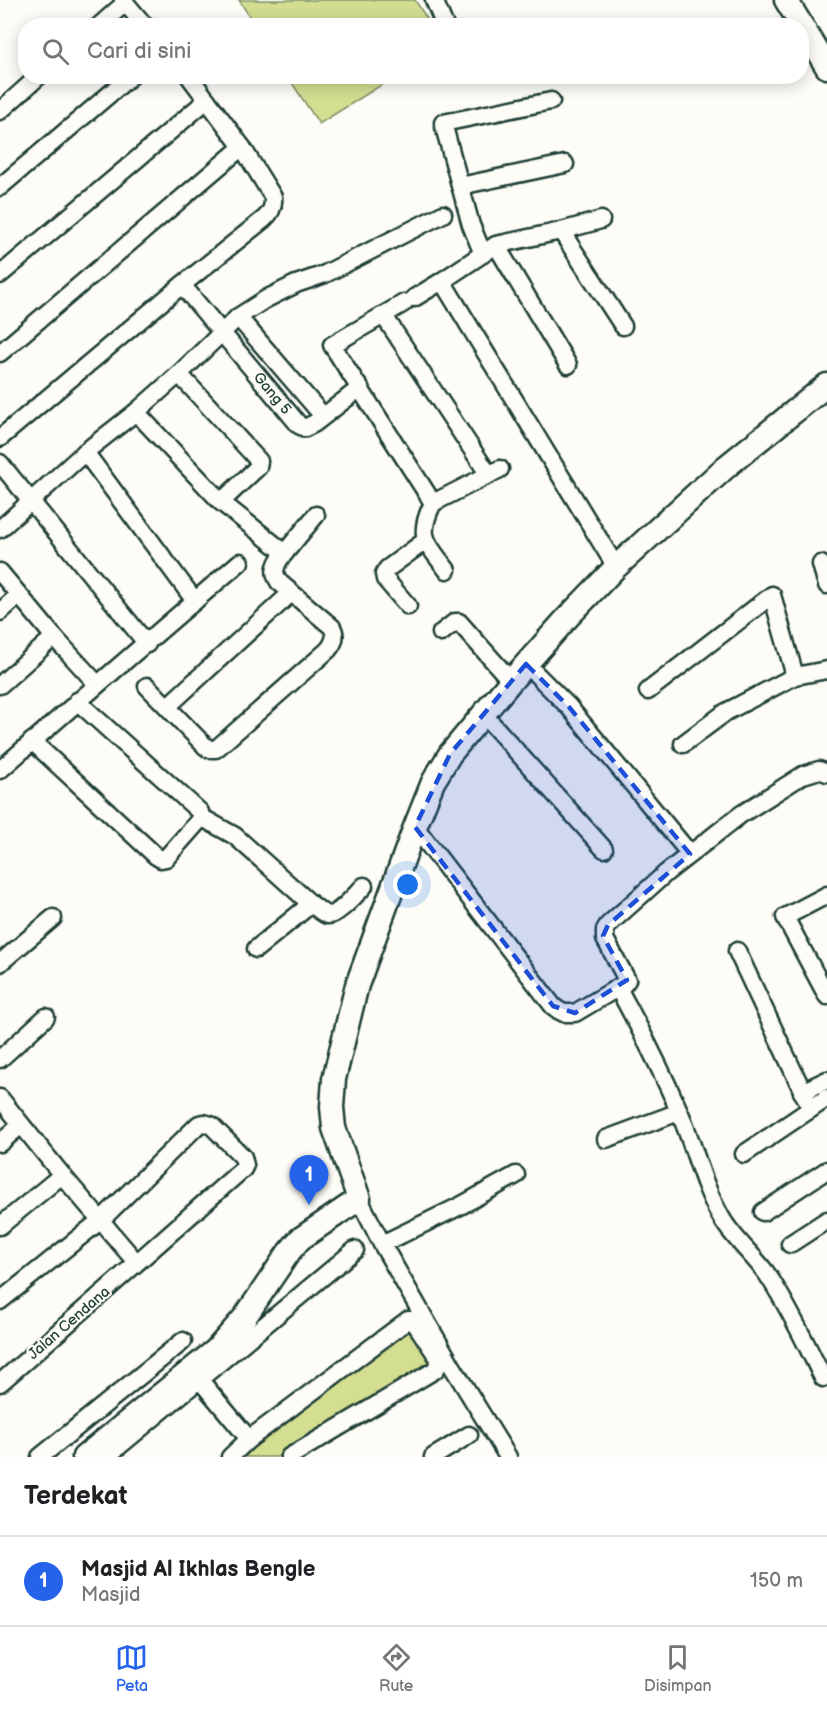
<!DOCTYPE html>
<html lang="id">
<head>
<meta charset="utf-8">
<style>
  :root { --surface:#fff; --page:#f6f6f6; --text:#202124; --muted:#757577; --line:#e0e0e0; --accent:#2563eb }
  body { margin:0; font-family:"Balsamiq Sans",sans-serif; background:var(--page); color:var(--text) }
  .you { position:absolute; left:408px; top:885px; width:21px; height:21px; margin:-15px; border:4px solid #fff; border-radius:50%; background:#1a73e8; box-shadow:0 0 0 9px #1a73e833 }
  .badge { display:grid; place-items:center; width:39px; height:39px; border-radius:50%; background:var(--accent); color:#fff; font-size:20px; font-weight:700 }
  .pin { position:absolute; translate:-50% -50px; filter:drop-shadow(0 2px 3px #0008) }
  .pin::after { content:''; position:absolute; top:32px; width:21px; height:18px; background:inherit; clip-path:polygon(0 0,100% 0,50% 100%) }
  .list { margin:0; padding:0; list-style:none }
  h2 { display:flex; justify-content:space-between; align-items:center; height:78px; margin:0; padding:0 24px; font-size:26px }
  h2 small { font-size:20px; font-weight:400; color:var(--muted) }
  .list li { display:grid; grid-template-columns:39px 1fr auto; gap:18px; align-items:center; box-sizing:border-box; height:90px; padding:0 24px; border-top:2px solid var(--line) }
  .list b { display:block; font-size:22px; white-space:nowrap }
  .list p { margin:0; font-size:20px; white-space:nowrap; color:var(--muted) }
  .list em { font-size:20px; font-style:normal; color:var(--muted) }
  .icon { flex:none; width:33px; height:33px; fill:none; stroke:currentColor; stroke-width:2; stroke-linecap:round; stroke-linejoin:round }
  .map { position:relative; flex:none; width:827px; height:1457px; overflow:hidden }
  .search { position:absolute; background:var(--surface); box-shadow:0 3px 15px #0003; left:18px; right:18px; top:18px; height:66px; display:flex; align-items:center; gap:15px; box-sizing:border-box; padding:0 21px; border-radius:24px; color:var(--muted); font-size:22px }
  .sheet { height:168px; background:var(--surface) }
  nav { display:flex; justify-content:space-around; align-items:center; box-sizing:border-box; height:84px; border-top:2px solid var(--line); background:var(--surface); font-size:16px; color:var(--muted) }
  nav a { display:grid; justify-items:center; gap:3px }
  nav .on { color:var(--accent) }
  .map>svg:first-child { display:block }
  .green { fill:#d3de91; stroke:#798e62; stroke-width:1.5 }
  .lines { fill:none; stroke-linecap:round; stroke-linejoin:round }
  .street-casing { stroke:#1f3d34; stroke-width:21 }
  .secondary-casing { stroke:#1f3d34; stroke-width:27 }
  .street { stroke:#fdfcf7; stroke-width:16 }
  .secondary { stroke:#fdfcf7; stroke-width:22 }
  .marked { fill:#1d4ed8; fill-opacity:0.2; stroke:#1d4ed8; stroke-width:4.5; stroke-dasharray:12 8; stroke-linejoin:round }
  .labels { text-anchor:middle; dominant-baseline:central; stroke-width:4.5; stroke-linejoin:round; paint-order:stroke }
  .street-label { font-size:15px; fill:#1f3d34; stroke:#fdfcf7 }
</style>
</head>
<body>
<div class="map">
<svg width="827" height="1457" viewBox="0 0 827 1457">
  <rect width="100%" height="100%" fill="#fdfcf7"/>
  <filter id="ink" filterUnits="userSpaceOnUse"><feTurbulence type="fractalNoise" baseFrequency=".0167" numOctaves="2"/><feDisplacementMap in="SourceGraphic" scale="12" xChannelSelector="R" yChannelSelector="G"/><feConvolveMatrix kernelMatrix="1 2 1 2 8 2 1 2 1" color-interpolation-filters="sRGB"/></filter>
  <g filter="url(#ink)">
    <!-- green -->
    <path class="green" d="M 239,0 L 415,0 L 431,25 L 255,25 Z
      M 288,77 L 394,77 L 319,124 Z
      M 408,1326 L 434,1366 L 277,1457 L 242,1457 Z"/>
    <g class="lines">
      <defs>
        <g id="street">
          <path d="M 123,0 L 145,26"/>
          <path d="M 434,0 L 445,26"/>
          <path d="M 99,26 L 125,3"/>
          <path d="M 0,111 L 39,76"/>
          <path d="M 460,186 L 565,164"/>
          <path d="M 0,187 L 131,76"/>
          <path d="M 561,231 L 623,326"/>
          <path d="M 496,245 L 561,231 L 601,220"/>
          <path d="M 483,254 L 471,225 L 443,123 L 551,101"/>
          <path d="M 0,275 L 207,100"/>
          <path id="s1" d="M 182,285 L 299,425 L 305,428 L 315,423 L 360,388"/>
          <path d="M 414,298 L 442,281"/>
          <path d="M 404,303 L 332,345 L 433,503"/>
          <path d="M 384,316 L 489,475"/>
          <path d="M 238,317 L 323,416"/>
          <path d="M 0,353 L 242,147"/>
          <path d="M 568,365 L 496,245 L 442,281 L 616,567"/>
          <path d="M 136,412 L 221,502 L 258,467 L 259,461 L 179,374"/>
          <path d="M 0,438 L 182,285 L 264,219 C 271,213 274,206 273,197 L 242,147 L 189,76"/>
          <path d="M 85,452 L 195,601"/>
          <path d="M 0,463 L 147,644"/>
          <path d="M 221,502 L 285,553"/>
          <path d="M 0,529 L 85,452 L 136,412 L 179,374 L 238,317 L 266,299 L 296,284 L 325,274 L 443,214"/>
          <path d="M 821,564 L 827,585"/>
          <path d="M 447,570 C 427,543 416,537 433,503 L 500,469"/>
          <path d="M 0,572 L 54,637 L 97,684"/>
          <path d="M 408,606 L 385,579 L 384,574 L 387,569 L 425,541"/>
          <path d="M 0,612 L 19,595"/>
          <path d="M 441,633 L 455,622 L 459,622 L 511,681"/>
          <path d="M 526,664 L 569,707 L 690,854"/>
          <path d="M 0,685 L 54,637"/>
          <path d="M 147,686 L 205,746 L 209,749 L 216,749 L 328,650 C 334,643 337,636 332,627 L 279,582 C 274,574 274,569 279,560 L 316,515"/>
          <path d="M 648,691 L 772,595 L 795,676"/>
          <path d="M 168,706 L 291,593"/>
          <path d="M 484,715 L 604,849"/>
          <path d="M 32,741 L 156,856 L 161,859 L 166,858 L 196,824 L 201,817 L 200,812 L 77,701"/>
          <path d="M 683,744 L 726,712 L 795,676 L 827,670"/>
          <path d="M 0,770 C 79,700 160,631 240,562"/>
          <path d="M 201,817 L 235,836 L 311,904"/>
          <path d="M 415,827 L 553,1006 L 558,1010 L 564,1013 L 575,1013 L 624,984 L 627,980 L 605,939 L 605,930 L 608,925 L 666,873 L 740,815 L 803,775 L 819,770 L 827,773"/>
          <path d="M 827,895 L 785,917 L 827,996"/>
          <path d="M 256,949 L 311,904 C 316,907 322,913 327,915 C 337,917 357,893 364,886"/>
          <path d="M 737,951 L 811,1109"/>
          <path d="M 0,963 L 53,918"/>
          <path d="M 618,988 C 640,1028 661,1069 679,1111 C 694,1145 702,1184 721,1217 C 733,1239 755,1256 769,1277 C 790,1309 806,1344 823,1378"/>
          <path d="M 0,1059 L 46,1017"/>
          <path d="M 802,1092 L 827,1080"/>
          <path d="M 0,1098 L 62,1175 L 136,1262"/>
          <path d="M 606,1139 L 679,1112"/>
          <path d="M 0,1143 L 21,1125"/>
          <path d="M 744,1154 L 827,1098"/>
          <path d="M 359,1199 L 382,1244 L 452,1366 L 508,1457"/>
          <path d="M 763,1212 L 827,1170"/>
          <path d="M 0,1226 L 62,1175"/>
          <path d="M 382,1244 L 462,1205 L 516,1175"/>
          <path d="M 790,1244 L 827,1220"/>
          <path d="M 0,1301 L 101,1220 L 199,1124 L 204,1123 L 211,1125 L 243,1157 L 245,1165 L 243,1169 C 162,1240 82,1312 0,1383"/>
          <path d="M 199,1379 L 249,1439"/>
          <path d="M 40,1457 L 183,1341"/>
          <path d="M 106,1457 L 355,1250"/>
          <path d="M 230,1457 L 249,1439 L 408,1320 L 413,1320 L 439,1359 L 439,1364 L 435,1370 L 289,1457"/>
          <path d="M 433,1457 L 469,1435"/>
        </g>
        <path id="secondary" d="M 786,0 L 827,67
          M 84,1457 L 216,1350 L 245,1317 L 289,1252 L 300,1239 L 359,1199 L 334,1128 L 332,1107 L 334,1079 L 357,985 L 415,827 L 433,782 L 450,754 L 511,681 L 567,618 L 616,567 L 727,466 L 827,385"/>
      </defs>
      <!-- street casing -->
      <use href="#street" class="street-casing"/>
      <!-- secondary casing -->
      <use href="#secondary" class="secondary-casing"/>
      <!-- street -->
      <use href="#street" class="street"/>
      <!-- secondary -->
      <use href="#secondary" class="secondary"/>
    </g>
  </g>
  <!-- marked area -->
  <path class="marked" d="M 526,664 L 569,707 L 690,854 L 608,925 L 603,936 L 627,980 L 575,1013 L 553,1006 L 415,827 L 450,754 Z"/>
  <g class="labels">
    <!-- street labels -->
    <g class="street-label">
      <text stroke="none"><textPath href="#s1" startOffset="141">Gang 5</textPath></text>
      <text transform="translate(69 1323) rotate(-41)">Jalan Cendana</text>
    </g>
  </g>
</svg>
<div class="you"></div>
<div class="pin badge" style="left:309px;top:1205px">1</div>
<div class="search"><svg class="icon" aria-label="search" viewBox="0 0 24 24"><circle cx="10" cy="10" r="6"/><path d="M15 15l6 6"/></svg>Cari di sini</div>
</div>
<section class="sheet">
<h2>Terdekat<small></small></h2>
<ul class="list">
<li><span class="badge">1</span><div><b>Masjid Al Ikhlas Bengle</b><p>Masjid</p></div><em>150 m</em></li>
</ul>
</section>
<nav>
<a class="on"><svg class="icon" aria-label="map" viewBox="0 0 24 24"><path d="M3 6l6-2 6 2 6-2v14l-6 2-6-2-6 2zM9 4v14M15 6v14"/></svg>Peta</a>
<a><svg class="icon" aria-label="directions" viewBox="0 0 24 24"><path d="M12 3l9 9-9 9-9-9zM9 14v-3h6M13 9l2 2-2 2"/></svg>Rute</a>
<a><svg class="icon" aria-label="saved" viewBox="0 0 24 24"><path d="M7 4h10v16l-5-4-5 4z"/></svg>Disimpan</a>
</nav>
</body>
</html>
